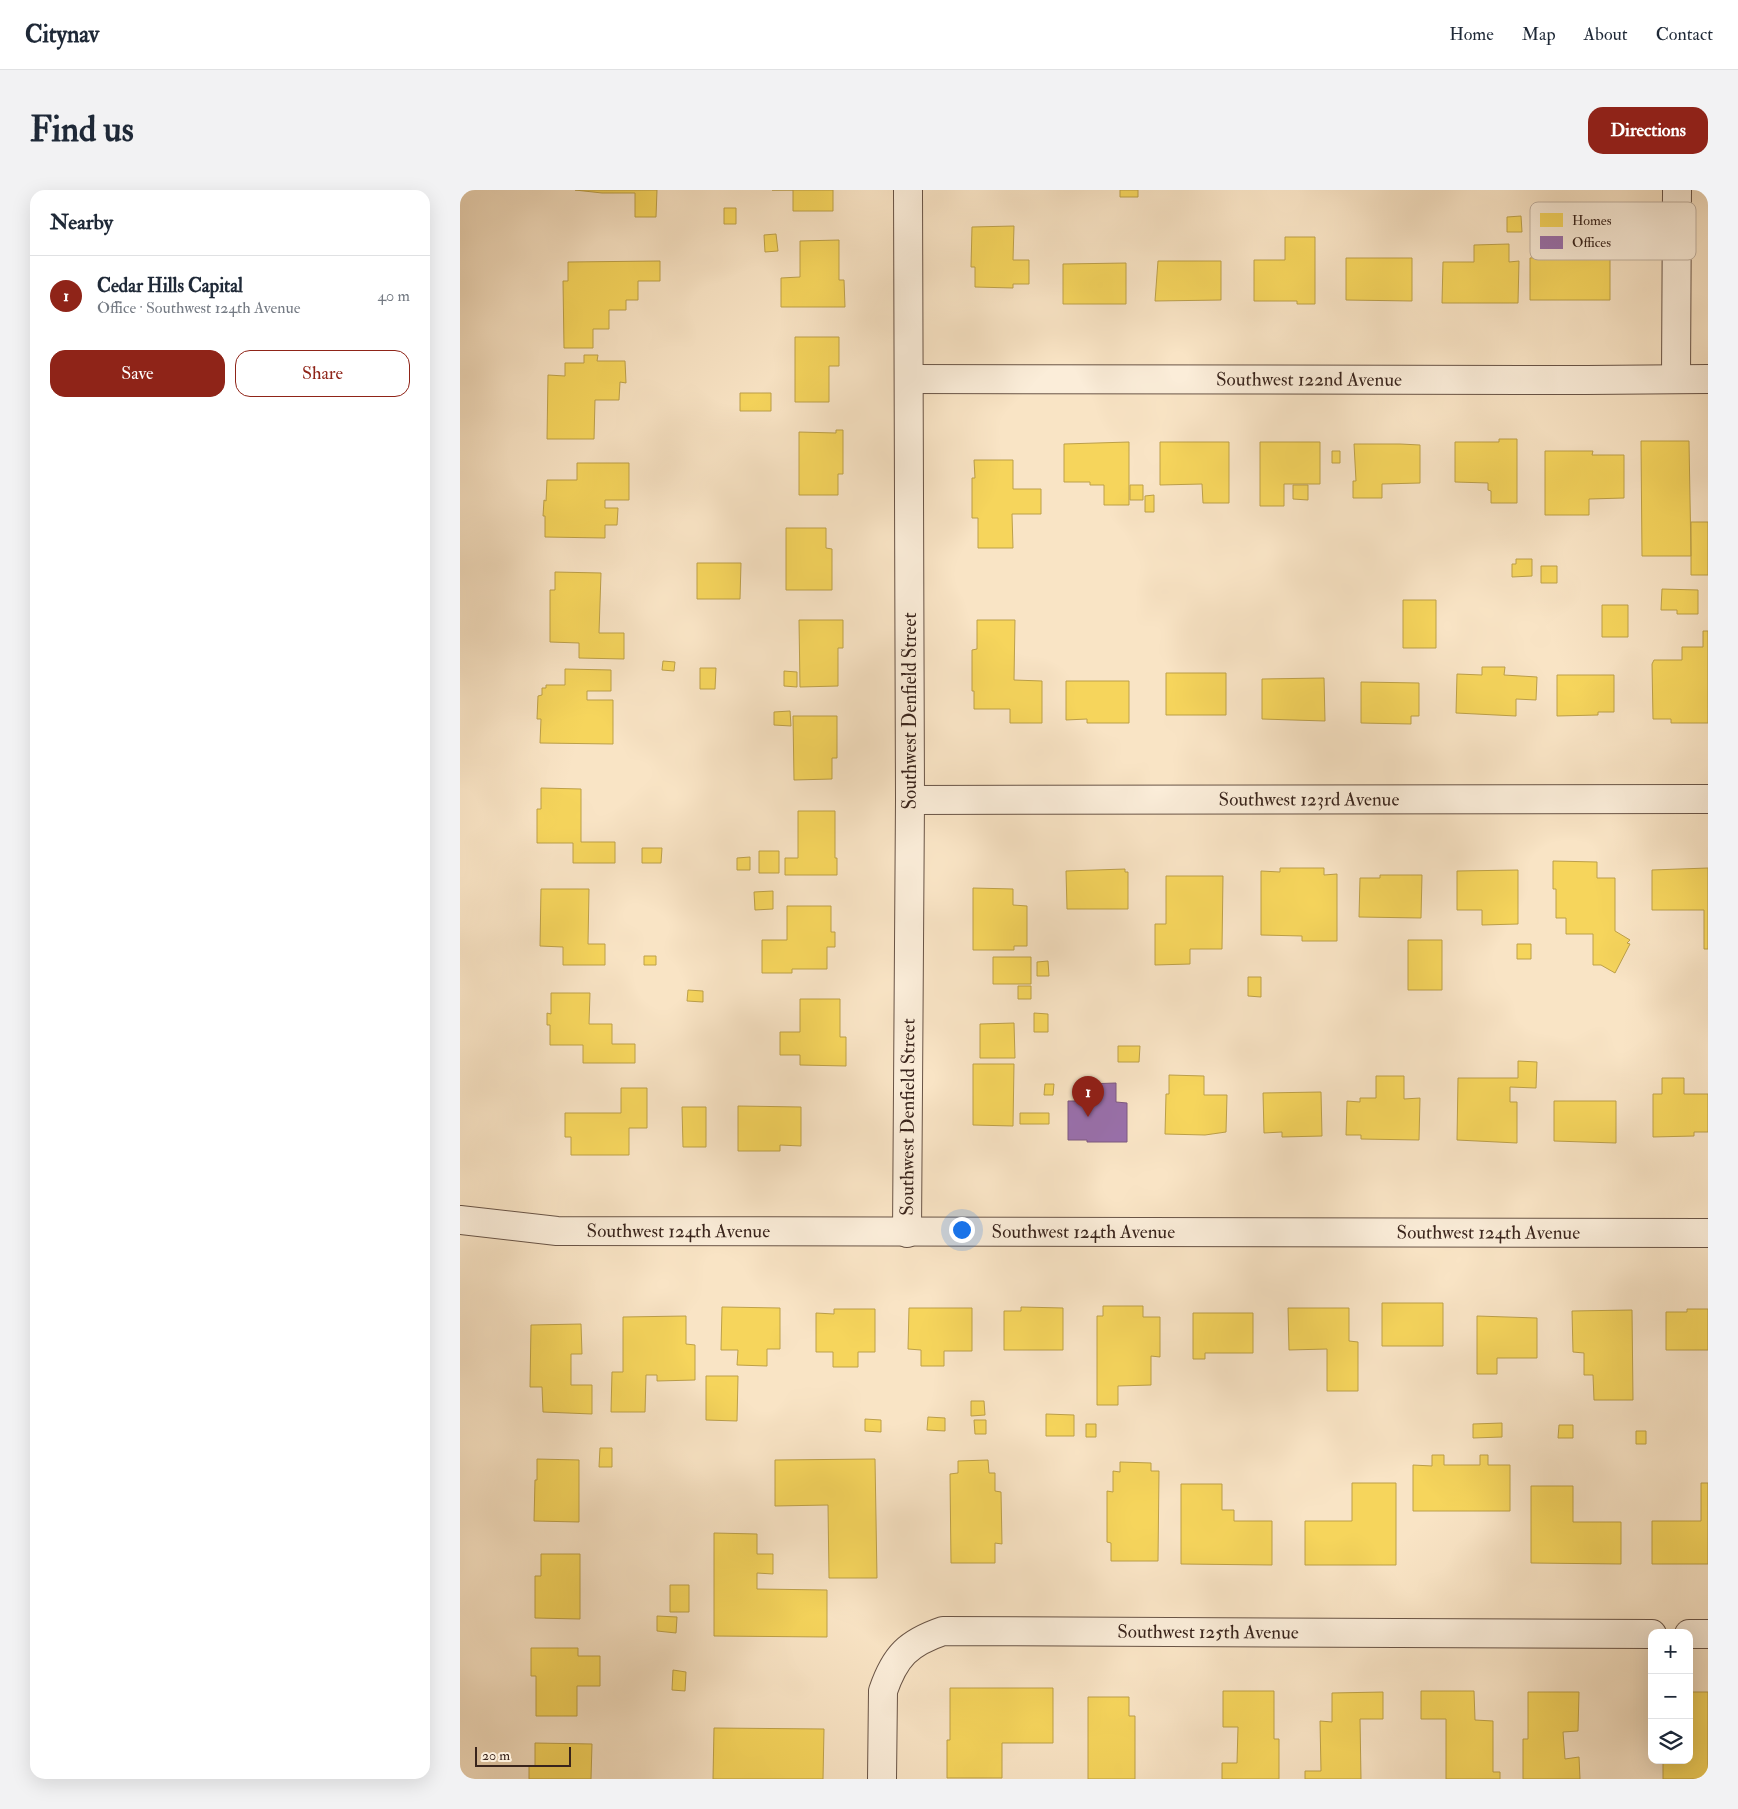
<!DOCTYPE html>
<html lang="en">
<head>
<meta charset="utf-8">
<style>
  :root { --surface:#fff; --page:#f2f2f3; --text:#1f2937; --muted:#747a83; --line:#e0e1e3; --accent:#8f2418 }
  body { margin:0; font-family:"IM FELL Double Pica",serif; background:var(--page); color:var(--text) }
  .controls { position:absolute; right:15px; bottom:15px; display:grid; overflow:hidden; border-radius:10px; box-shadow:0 5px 20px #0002 }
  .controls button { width:45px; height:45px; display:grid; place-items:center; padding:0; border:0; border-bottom:1px solid var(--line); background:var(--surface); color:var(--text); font:25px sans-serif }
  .scale { position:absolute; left:15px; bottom:12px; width:96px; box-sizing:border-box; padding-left:5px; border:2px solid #39241c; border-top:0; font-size:14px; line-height:18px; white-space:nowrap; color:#39241c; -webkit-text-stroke:4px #fbedd9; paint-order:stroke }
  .you { position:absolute; left:501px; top:1039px; width:18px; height:18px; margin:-12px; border:4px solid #fff; border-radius:50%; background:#1a73e8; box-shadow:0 0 0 8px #1a73e833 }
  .badge { display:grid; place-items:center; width:32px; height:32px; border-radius:50%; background:var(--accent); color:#fff; font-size:16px; font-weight:700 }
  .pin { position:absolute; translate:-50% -41px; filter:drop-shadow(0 1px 2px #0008) }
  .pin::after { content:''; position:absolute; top:26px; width:18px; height:15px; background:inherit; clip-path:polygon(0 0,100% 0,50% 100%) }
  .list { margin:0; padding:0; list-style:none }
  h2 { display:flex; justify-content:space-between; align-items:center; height:65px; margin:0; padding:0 20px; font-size:21px }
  h2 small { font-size:16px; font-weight:400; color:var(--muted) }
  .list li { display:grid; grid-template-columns:32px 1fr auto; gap:15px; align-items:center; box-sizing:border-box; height:80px; padding:0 20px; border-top:1px solid var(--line) }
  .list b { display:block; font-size:19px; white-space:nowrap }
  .list p { margin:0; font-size:16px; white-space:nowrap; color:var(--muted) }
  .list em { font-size:16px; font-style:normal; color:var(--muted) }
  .actions { display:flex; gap:10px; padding:15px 20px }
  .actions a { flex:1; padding:11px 0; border:1px solid var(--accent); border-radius:15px; text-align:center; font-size:18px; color:var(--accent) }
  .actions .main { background:var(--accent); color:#fff }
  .icon { flex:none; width:28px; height:28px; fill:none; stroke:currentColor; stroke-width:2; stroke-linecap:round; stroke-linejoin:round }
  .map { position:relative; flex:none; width:1248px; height:1589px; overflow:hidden; border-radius:15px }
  header { display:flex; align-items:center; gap:30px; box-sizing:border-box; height:70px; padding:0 25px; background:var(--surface); border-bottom:1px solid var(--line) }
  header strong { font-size:24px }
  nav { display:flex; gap:28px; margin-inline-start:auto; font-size:18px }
  .intro { display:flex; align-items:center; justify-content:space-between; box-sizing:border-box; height:120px; padding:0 30px }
  h1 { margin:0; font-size:35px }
  .button { padding:12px 22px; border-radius:15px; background:var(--accent); color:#fff; font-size:18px; font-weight:700 }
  main { display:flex; gap:30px; padding:0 30px }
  aside { flex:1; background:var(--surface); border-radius:15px; box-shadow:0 5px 20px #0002 }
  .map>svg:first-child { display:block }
  .homes { fill:#f6d55c; stroke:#bda049 }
  .offices { fill:#9970ab; stroke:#7c5980 }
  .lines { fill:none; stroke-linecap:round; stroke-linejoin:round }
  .minor-casing { stroke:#695446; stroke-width:30 }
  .minor { stroke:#fbedd9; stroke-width:28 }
  .labels { text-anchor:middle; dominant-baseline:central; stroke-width:5; stroke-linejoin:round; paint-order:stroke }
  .street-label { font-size:19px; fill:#39241c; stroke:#fbedd9 }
  .key { fill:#fbedd9; stroke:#c1b1a0; stroke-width:1 }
  .key-label { font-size:14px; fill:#39241c }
</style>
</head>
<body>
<header>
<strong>Citynav</strong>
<nav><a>Home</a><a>Map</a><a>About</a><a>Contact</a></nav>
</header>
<div class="intro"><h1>Find us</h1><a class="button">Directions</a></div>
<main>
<aside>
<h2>Nearby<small></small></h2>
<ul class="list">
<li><span class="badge">1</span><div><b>Cedar Hills Capital</b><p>Office · Southwest 124th Avenue</p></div><em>40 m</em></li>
</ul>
<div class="actions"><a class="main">Save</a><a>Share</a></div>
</aside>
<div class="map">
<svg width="1248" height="1589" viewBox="0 0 1248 1589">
  <rect width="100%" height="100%" fill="#f9e4c5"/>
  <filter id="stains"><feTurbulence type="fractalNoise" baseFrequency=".004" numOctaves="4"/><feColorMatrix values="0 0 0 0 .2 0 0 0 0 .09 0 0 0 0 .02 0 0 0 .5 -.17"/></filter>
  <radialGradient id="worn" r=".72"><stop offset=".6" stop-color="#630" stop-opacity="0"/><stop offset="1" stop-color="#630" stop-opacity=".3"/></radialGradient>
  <!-- homes -->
  <path class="homes" d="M 115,0 L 197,0 L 196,27 L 175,27 L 175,3 L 142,3 Z
    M 312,0 L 373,0 L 373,21 L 333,21 L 333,0 Z
    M 660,0 L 678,0 L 678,7 L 660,7 Z
    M 264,18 L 276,18 L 276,34 L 264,34 Z
    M 1108,24 L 1150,24 L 1150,110 L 1070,110 L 1070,68 L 1082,67 L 1082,62 L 1090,63 L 1090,50 L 1108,51 Z
    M 1061,26 L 1062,42 L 1047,42 L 1047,27 Z
    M 554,36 L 553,70 L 569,70 L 569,94 L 553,94 L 553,98 L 515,97 L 515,77 L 511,77 L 512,37 Z
    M 316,44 L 318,61 L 305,62 L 304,45 Z
    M 825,47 L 855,47 L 855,114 L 837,114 L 837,111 L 794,111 L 794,70 L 825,70 Z
    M 379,50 L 379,90 L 384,90 L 385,117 L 321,117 L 321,88 L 340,87 L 340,51 Z
    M 1049,54 L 1049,72 L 1059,71 L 1058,113 L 982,113 L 983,72 L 1014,72 L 1014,55 Z
    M 886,68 L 952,68 L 952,111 L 886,110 Z
    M 200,71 L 200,91 L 178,91 L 178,110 L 166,110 L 166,120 L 149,120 L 149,139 L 133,139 L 133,158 L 104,158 L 103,91 L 108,91 L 108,72 Z
    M 698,71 L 761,71 L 761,110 L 695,111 Z
    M 666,73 L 666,114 L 603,114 L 603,74 Z
    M 335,147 L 379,147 L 379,176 L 369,176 L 369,212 L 335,212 Z
    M 124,165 L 138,165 L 137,171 L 165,171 L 166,193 L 160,192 L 159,210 L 135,210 L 134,249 L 87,249 L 88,185 L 105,186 L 105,173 L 124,173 Z
    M 280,203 L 311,203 L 311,221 L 280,221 Z
    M 376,240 L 383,240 L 383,284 L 378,284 L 378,305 L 339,305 L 339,242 L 376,243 Z
    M 1039,249 L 1057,249 L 1057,313 L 1031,313 L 1031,301 L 1028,300 L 1028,293 L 995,292 L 995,252 L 1039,252 Z
    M 1181,251 L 1229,251 L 1231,366 L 1182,366 Z
    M 669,252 L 669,315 L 644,315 L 644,295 L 630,295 L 630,292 L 604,292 L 604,254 Z
    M 700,252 L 769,252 L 769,313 L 743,313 L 742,294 L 700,295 Z
    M 800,252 L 860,252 L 860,294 L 824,294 L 824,316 L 800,316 Z
    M 894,254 L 940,254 L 960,255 L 960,293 L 922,294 L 922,308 L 893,308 L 893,291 L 896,291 Z
    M 872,261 L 880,261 L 880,273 L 872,273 Z
    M 1085,261 L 1133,261 L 1132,265 L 1164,265 L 1164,308 L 1129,309 L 1129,325 L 1085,325 Z
    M 514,270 L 553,270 L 553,299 L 581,299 L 581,324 L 552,324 L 553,358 L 518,358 L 518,328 L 512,328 L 512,288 L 515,288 Z
    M 117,273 L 169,273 L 169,310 L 145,310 L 145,318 L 158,318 L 157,335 L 145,335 L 145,348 L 85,347 L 85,326 L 83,326 L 84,310 L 86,311 L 87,290 L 117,290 Z
    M 670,295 L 683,295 L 683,310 L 670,310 Z
    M 833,295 L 848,295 L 848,310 L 833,309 Z
    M 694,305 L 694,322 L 685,322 L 685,306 Z
    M 1231,332 L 1248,332 L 1248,385 L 1231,385 Z
    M 326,338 L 366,338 L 366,358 L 372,359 L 372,400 L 326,400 Z
    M 1056,369 L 1072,369 L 1072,386 L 1052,387 L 1052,374 L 1056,374 Z
    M 237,373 L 281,373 L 280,409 L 237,409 Z
    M 1081,376 L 1097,376 L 1097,393 L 1081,393 Z
    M 95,382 L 141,383 L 139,443 L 164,443 L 164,469 L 119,468 L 119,453 L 90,452 L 90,400 L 95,400 Z
    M 1202,399 L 1238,400 L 1238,424 L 1217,424 L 1217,420 L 1201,420 Z
    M 943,410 L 976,410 L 976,458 L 943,458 Z
    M 1142,415 L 1168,415 L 1168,447 L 1142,447 Z
    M 339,430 L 383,430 L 383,458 L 378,458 L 378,496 L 340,497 Z
    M 517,430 L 555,430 L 554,490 L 582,491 L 582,533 L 550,533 L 550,519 L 514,519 L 514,501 L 512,501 L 512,460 L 517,459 Z
    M 1243,441 L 1248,441 L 1248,533 L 1211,533 L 1211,529 L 1193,529 L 1192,474 L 1194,470 L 1222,470 L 1222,457 L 1243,457 Z
    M 203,471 L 215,472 L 214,481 L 202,480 Z
    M 1022,477 L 1045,477 L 1044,485 L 1077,487 L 1076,510 L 1056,509 L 1056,526 L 996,523 L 997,484 L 1022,485 Z
    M 240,478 L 256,478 L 255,499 L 240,499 Z
    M 105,479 L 151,480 L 151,501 L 127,501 L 127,510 L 153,510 L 153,554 L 80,553 L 81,529 L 77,529 L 78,506 L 82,505 L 82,498 L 86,498 L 86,495 L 105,495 Z
    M 324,481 L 337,482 L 337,497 L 324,496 Z
    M 706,483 L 766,483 L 766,525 L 706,525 Z
    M 1097,485 L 1154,485 L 1154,522 L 1138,522 L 1138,525 L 1097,526 Z
    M 864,488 L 865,531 L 802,529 L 802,489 Z
    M 606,491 L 669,491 L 669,533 L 627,533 L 627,529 L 606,530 Z
    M 901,492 L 959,493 L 959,526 L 951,526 L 951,534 L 901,533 Z
    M 330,521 L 331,536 L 314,535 L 314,522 Z
    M 333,526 L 377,526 L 377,568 L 372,568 L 372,589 L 334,590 Z
    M 81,598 L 121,599 L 121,652 L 155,652 L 155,673 L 113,673 L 113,653 L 77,653 L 77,619 L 81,619 Z
    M 338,621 L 375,621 L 375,668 L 377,668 L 377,685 L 325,685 L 325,668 L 338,668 Z
    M 182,658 L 202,658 L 201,673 L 182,673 Z
    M 299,661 L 319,661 L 319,683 L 299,683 Z
    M 290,667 L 290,680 L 277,680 L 277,668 Z
    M 1093,671 L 1137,672 L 1137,688 L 1155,688 L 1155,741 L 1170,750 L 1167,753 L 1170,754 L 1155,783 L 1141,775 L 1133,775 L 1133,744 L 1106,744 L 1106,728 L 1096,728 L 1096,699 L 1093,699 Z
    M 820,678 L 864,678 L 864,685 L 877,684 L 877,751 L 842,751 L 842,746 L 801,745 L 801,681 L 820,682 Z
    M 1248,678 L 1248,759 L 1244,759 L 1244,720 L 1192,720 L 1192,680 Z
    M 665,679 L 665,682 L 668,682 L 668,719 L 607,719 L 606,681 Z
    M 1058,680 L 1058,734 L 1022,735 L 1022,720 L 997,720 L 997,681 Z
    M 920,685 L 962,685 L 961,728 L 899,727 L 900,688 L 920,688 Z
    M 706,686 L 763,686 L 762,759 L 730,759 L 730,774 L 695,775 L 695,734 L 706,734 Z
    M 513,698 L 553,699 L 553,715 L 567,716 L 567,756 L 554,756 L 554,760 L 513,760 Z
    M 81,699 L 129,699 L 128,754 L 145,754 L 145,775 L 103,775 L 103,757 L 80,756 Z
    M 313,701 L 313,719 L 295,720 L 294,702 Z
    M 327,716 L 371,716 L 371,742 L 375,742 L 375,757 L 367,757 L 367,779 L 332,779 L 332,783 L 302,783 L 302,750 L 327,750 Z
    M 948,750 L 982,750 L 982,800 L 948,800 Z
    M 1057,754 L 1071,754 L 1071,769 L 1057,769 Z
    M 184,766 L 196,766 L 196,775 L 184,775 Z
    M 533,767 L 571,767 L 571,794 L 533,794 Z
    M 588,771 L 589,786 L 577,786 L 577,772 Z
    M 788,787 L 801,787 L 801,807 L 788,806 Z
    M 558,796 L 571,796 L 571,809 L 558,809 Z
    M 228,800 L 243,801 L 243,812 L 227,811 Z
    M 91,803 L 130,803 L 129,834 L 152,834 L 152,854 L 175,854 L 175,873 L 123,873 L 123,855 L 90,855 L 90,835 L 87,835 L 87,823 L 91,824 Z
    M 340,809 L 380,809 L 380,847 L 386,847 L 386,876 L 340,875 L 340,865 L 320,865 L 320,842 L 340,842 Z
    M 574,823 L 588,824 L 588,842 L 574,842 Z
    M 554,833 L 555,868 L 520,868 L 520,834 Z
    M 658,856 L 680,856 L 679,872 L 658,872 Z
    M 1058,871 L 1077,872 L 1076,898 L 1050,897 L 1050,912 L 1057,912 L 1057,953 L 997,950 L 998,888 L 1058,888 Z
    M 513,874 L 554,874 L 553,936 L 513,935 Z
    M 709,885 L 744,886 L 744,905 L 767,905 L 766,942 L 745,945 L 705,944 L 706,904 L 709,904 Z
    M 916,886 L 944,886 L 944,909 L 960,908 L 959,950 L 901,949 L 901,945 L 886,945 L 887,911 L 900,912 L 900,908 L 916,908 Z
    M 1202,888 L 1224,888 L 1224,904 L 1248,904 L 1248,942 L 1234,942 L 1234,946 L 1193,947 L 1193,904 L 1202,904 Z
    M 585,894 L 594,894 L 593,905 L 584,905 Z
    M 161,898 L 187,898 L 187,938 L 169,938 L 169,965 L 111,965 L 111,947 L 105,947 L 105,923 L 161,923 Z
    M 861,902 L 862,946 L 822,947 L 822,942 L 804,943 L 803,903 Z
    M 1094,911 L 1156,911 L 1156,953 L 1094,951 Z
    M 278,916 L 341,917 L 341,956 L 320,955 L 320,961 L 278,961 Z
    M 222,917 L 246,917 L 246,957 L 223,957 Z
    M 560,923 L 589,923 L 589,934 L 560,934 Z
    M 922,1113 L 983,1113 L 983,1156 L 922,1156 Z
    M 643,1116 L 683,1116 L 683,1127 L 700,1127 L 700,1167 L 691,1166 L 691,1195 L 658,1196 L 658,1215 L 637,1215 L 637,1126 L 643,1126 Z
    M 262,1117 L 320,1118 L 320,1159 L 307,1159 L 307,1176 L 277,1175 L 278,1160 L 261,1160 Z
    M 561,1117 L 603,1118 L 603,1160 L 544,1160 L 544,1121 L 561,1121 Z
    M 449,1118 L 512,1118 L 512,1161 L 484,1161 L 484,1176 L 461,1176 L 461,1160 L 448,1159 Z
    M 828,1118 L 889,1118 L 889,1151 L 898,1152 L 898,1201 L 867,1201 L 867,1159 L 829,1160 Z
    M 374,1119 L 415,1119 L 415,1162 L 398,1162 L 398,1177 L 373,1177 L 373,1162 L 356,1162 L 356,1123 L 374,1124 Z
    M 1227,1119 L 1248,1119 L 1248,1160 L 1206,1160 L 1206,1122 L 1227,1122 Z
    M 1172,1120 L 1173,1210 L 1134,1210 L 1133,1185 L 1124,1185 L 1124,1163 L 1113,1162 L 1112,1121 Z
    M 733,1123 L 793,1123 L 793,1163 L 745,1163 L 745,1169 L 733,1169 Z
    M 226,1126 L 226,1154 L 235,1155 L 235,1190 L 197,1191 L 197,1185 L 186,1185 L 185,1222 L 151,1222 L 152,1182 L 163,1182 L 163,1127 Z
    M 1017,1126 L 1077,1128 L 1077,1168 L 1037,1168 L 1037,1184 L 1017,1184 Z
    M 121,1134 L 122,1164 L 111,1164 L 111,1195 L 132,1195 L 132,1224 L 83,1222 L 82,1197 L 70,1197 L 71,1135 Z
    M 246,1186 L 278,1186 L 277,1231 L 246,1230 Z
    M 511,1211 L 524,1211 L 525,1225 L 511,1226 Z
    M 586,1224 L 614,1225 L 614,1246 L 586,1246 Z
    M 468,1227 L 485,1228 L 485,1241 L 467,1240 Z
    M 405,1229 L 421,1230 L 421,1242 L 405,1241 Z
    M 514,1230 L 526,1230 L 526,1244 L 515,1244 Z
    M 1042,1233 L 1042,1247 L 1013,1248 L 1013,1234 Z
    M 626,1234 L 636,1234 L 636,1247 L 626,1247 Z
    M 1099,1235 L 1113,1235 L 1113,1248 L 1098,1248 Z
    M 1176,1241 L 1186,1241 L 1186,1254 L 1176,1254 Z
    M 140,1258 L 152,1258 L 152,1277 L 139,1277 Z
    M 972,1265 L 984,1265 L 984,1275 L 1020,1275 L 1020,1265 L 1028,1265 L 1028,1275 L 1050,1275 L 1050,1321 L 953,1321 L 953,1275 L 972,1276 Z
    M 77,1269 L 119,1270 L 119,1332 L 74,1331 L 75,1290 L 77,1290 Z
    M 415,1269 L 417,1388 L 369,1388 L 368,1315 L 315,1316 L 315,1270 Z
    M 528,1270 L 529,1283 L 535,1283 L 535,1301 L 541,1302 L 542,1354 L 535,1353 L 535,1373 L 491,1373 L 490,1284 L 498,1283 L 498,1271 Z
    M 660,1272 L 691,1273 L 691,1281 L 699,1281 L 698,1371 L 651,1371 L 651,1353 L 647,1352 L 647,1301 L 653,1302 L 653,1281 L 660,1282 Z
    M 892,1293 L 936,1293 L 936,1375 L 845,1375 L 845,1331 L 892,1331 Z
    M 1241,1293 L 1248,1293 L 1248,1374 L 1192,1374 L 1192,1331 L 1241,1331 Z
    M 721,1294 L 762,1294 L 762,1320 L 774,1320 L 774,1331 L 812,1331 L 812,1375 L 721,1374 Z
    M 1071,1296 L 1113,1296 L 1113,1332 L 1161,1332 L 1161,1374 L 1071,1373 Z
    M 254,1343 L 297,1344 L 297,1364 L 313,1364 L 313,1384 L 297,1383 L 297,1399 L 367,1400 L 367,1447 L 254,1446 Z
    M 81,1364 L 120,1364 L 120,1429 L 75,1428 L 75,1386 L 81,1386 Z
    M 210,1395 L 229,1395 L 229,1422 L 210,1422 Z
    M 197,1426 L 217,1427 L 216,1443 L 197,1441 Z
    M 71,1458 L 118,1458 L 118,1466 L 140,1466 L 140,1496 L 117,1496 L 117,1526 L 76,1526 L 76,1486 L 71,1486 Z
    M 213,1480 L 226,1482 L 225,1501 L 212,1500 Z
    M 490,1498 L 593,1498 L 593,1553 L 542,1553 L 542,1588 L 487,1588 L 487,1550 L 490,1550 Z
    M 763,1501 L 814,1501 L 814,1549 L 819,1549 L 819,1589 L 762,1589 L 762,1573 L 777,1573 L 778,1537 L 763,1537 Z
    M 961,1501 L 1014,1501 L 1015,1530 L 1033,1531 L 1033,1582 L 1040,1582 L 1040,1589 L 986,1589 L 986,1529 L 961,1529 Z
    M 923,1502 L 923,1529 L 900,1529 L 901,1589 L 845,1589 L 845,1581 L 861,1581 L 860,1531 L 872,1532 L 872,1503 Z
    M 1068,1502 L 1119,1502 L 1118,1541 L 1103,1542 L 1105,1569 L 1119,1567 L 1120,1589 L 1063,1589 L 1063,1549 L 1068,1549 Z
    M 1229,1502 L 1248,1502 L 1248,1589 L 1203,1589 L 1203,1572 L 1229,1570 Z
    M 628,1507 L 669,1507 L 669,1526 L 675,1526 L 675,1589 L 628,1589 Z
    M 254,1538 L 364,1539 L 363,1589 L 253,1589 Z
    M 75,1553 L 132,1554 L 131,1589 L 69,1589 L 69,1576 L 75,1576 Z"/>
  <!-- offices -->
  <path class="offices" d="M 656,893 L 656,912 L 667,913 L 667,952 L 627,952 L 627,950 L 608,950 L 608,911 L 625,911 L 625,894 Z"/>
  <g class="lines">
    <defs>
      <g id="minor">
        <path id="s1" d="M 449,189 L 1126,190 L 1248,189"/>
        <path d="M 1216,189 L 1217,0"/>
        <path id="s2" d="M 450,610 L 1248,609"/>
        <path id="s3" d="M 0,1030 L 97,1041 L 1248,1043"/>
        <path id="s4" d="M 447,1043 L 450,610 L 448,0"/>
        <path d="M 1229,1444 L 1248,1444"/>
        <path id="s5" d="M 422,1589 L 423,1501 C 435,1466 448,1453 483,1441 L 1192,1444"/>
      </g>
    </defs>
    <!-- minor casing -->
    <use href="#minor" class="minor-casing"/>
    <!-- minor -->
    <use href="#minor" class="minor"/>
  </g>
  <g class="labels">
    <!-- street labels -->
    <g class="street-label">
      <text stroke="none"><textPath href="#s1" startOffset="400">Southwest 122nd Avenue</textPath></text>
      <text transform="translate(450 521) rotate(-90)">Southwest Denfield Street</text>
      <text stroke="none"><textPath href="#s2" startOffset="399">Southwest 123rd Avenue</textPath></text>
      <text stroke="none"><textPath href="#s4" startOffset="116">Southwest Denfield Street</textPath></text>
      <text stroke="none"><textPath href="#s3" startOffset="219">Southwest 124th Avenue</textPath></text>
      <text stroke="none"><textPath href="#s3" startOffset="624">Southwest 124th Avenue</textPath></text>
      <text stroke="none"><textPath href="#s3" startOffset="1029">Southwest 124th Avenue</textPath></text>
      <text stroke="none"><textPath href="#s5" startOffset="442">Southwest 125th Avenue</textPath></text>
    </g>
  </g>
  <!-- legend -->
  <rect x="1070" y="12" width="166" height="58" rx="8" class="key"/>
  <rect x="1080" y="23" width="23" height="14" fill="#f6d55c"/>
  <rect x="1080" y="46" width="23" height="13" fill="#9970ab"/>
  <g class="key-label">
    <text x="1112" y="35">Homes</text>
    <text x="1112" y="57">Offices</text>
  </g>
  <rect width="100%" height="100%" filter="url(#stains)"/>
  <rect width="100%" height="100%" fill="url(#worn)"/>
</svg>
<div class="controls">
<button>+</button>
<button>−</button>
<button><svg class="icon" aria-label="layers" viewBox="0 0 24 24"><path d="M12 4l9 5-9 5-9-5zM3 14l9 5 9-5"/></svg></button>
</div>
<div class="scale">20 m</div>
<div class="you"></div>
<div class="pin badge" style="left:628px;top:927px">1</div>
</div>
</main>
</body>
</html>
